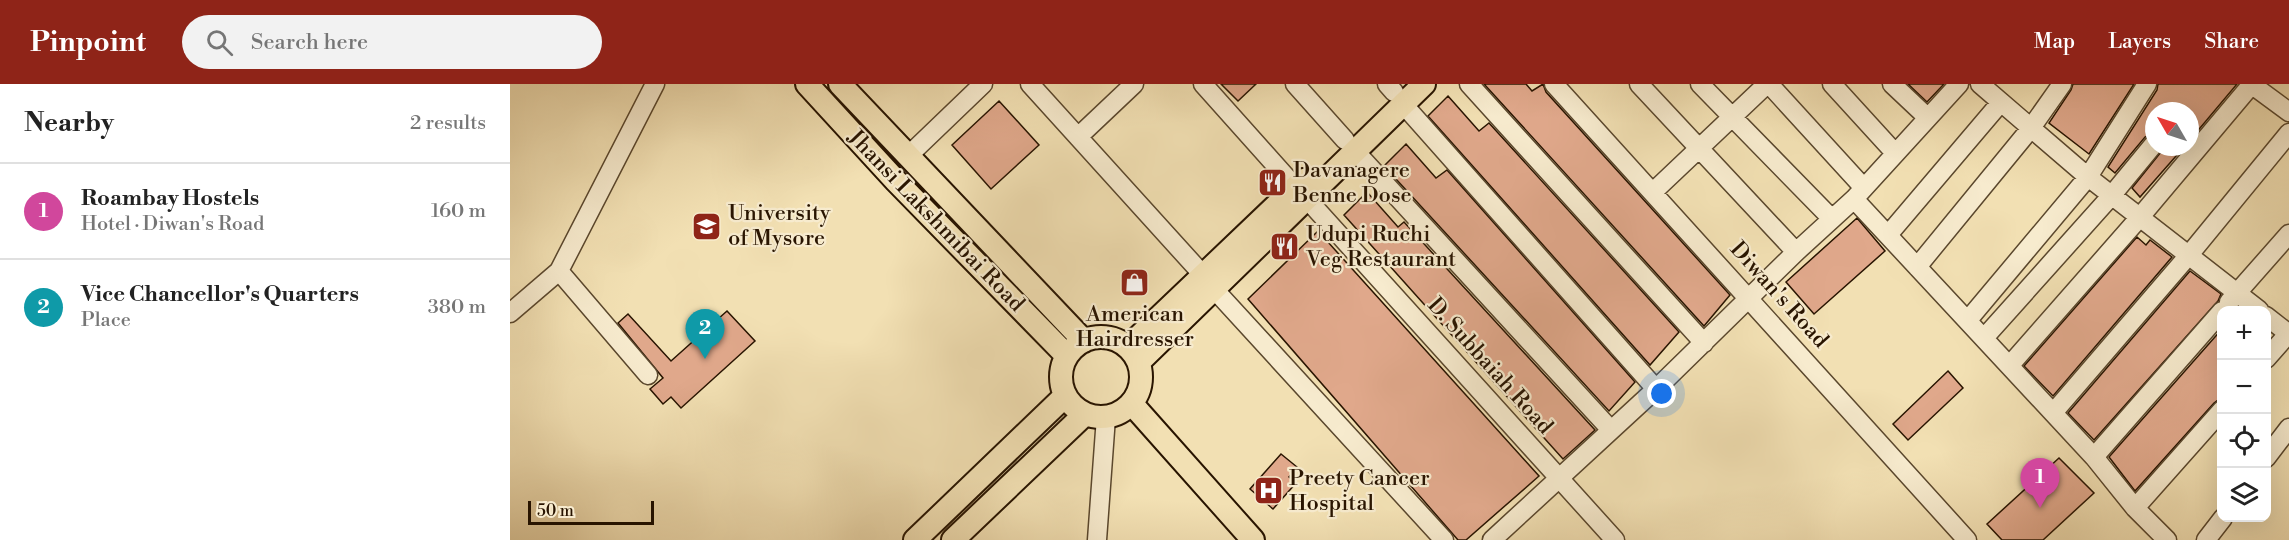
<!DOCTYPE html>
<html lang="en">
<head>
<meta charset="utf-8">
<style>
  :root { --surface:#fff; --page:#f2f2f2; --text:#222; --muted:#767676; --line:#e0e0e0; --accent:#8f2418 }
  body { margin:0; font-family:"Libre Bodoni",serif; background:var(--page); color:var(--text) }
  .controls { position:absolute; right:18px; bottom:18px; display:grid; overflow:hidden; border-radius:12px; box-shadow:0 6px 24px #0002 }
  .controls button { width:54px; height:54px; display:grid; place-items:center; padding:0; border:0; border-bottom:2px solid var(--line); background:var(--surface); color:var(--text); font:30px sans-serif }
  .compass { position:absolute; left:1635px; top:18px; width:54px; height:54px; border-radius:50%; background:var(--surface); box-shadow:0 6px 24px #0002; rotate:309deg }
  .scale { position:absolute; left:18px; bottom:15px; width:126px; box-sizing:border-box; padding-left:6px; border:3px solid #281400; border-top:0; font-size:16px; line-height:21px; white-space:nowrap; color:#281400; -webkit-text-stroke:4px #f7ebce; paint-order:stroke }
  .you { position:absolute; left:1152px; top:310px; width:21px; height:21px; margin:-15px; border:4px solid #fff; border-radius:50%; background:#1a73e8; box-shadow:0 0 0 9px #1a73e833 }
  .badge { display:grid; place-items:center; width:39px; height:39px; border-radius:50%; background:var(--accent); color:#fff; font-size:20px; font-weight:700 }
  .pin { position:absolute; translate:-50% -50px; filter:drop-shadow(0 2px 3px #0008) }
  .pin::after { content:''; position:absolute; top:32px; width:21px; height:18px; background:inherit; clip-path:polygon(0 0,100% 0,50% 100%) }
  .list { margin:0; padding:0; list-style:none }
  h2 { display:flex; justify-content:space-between; align-items:center; height:78px; margin:0; padding:0 24px; font-size:26px }
  h2 small { font-size:20px; font-weight:400; color:var(--muted) }
  .list li { display:grid; grid-template-columns:39px 1fr auto; gap:18px; align-items:center; box-sizing:border-box; height:96px; padding:0 24px; border-top:2px solid var(--line) }
  .list b { display:block; font-size:22px; white-space:nowrap }
  .list p { margin:0; font-size:20px; white-space:nowrap; color:var(--muted) }
  .list em { font-size:20px; font-style:normal; color:var(--muted) }
  .icon { flex:none; width:33px; height:33px; fill:none; stroke:currentColor; stroke-width:2; stroke-linecap:round; stroke-linejoin:round }
  .map { position:relative; flex:none; width:1779px; height:456px; overflow:hidden }
  header { display:flex; align-items:center; gap:36px; box-sizing:border-box; height:84px; padding:0 30px; background:var(--accent); color:#fff }
  header strong { font-size:28px }
  nav { display:flex; gap:33px; margin-inline-start:auto; font-size:21px }
  .search { width:420px; height:54px; background:var(--page); display:flex; align-items:center; gap:15px; box-sizing:border-box; padding:0 21px; border-radius:33px; color:var(--muted); font-size:22px }
  main { display:flex }
  aside { flex:1; background:var(--surface) }
  .map>svg:first-child { display:block }
  .building { fill:#e0a88b; stroke:#281400; stroke-width:1.5 }
  .lines { fill:none; stroke-linecap:round; stroke-linejoin:round }
  .minor-casing { stroke:#5a472d; stroke-width:21 }
  .major-casing { stroke:#281400; stroke-width:26 }
  .minor { stroke:#f7ebce; stroke-width:18 }
  .major { stroke:#f2e0b3; stroke-width:22 }
  .labels { text-anchor:middle; dominant-baseline:central; stroke-width:4.5; stroke-linejoin:round; paint-order:stroke }
  .poi-label { font-size:22px; fill:#281400; stroke:#f7ebce; text-anchor:start }
  .street-label { font-size:22px; fill:#281400; stroke:#f7ebce }
</style>
</head>
<body>
<header>
<strong>Pinpoint</strong>
<div class="search"><svg class="icon" aria-label="search" viewBox="0 0 24 24"><circle cx="10" cy="10" r="6"/><path d="M15 15l6 6"/></svg>Search here</div>
<nav><a>Map</a><a>Layers</a><a>Share</a></nav>
</header>
<main>
<aside>
<h2>Nearby<small>2 results</small></h2>
<ul class="list">
<li><span class="badge" style="background:#d1479c">1</span><div><b>Roambay Hostels</b><p>Hotel · Diwan's Road</p></div><em>160 m</em></li>
<li><span class="badge" style="background:#0f9aa8">2</span><div><b>Vice Chancellor's Quarters</b><p>Place</p></div><em>380 m</em></li>
</ul>
</aside>
<div class="map">
<svg width="1779" height="456" viewBox="0 0 1779 456">
  <rect width="100%" height="100%" fill="#f2e0b3"/>
  <filter id="stains"><feTurbulence type="fractalNoise" baseFrequency=".00333" numOctaves="4"/><feColorMatrix values="0 0 0 0 .2 0 0 0 0 .09 0 0 0 0 .02 0 0 0 .5 -.17"/></filter>
  <radialGradient id="worn" r=".72"><stop offset=".6" stop-color="#630" stop-opacity="0"/><stop offset="1" stop-color="#630" stop-opacity=".3"/></radialGradient>
  <!-- building -->
  <path class="building" d="M 711,0 L 746,0 L 728,17 Z
    M 974,0 L 1016,0 L 1022,7 L 1033,0 L 1036,8 L 1220,211 L 1194,242 Z
    M 1398,0 L 1434,0 L 1417,18 Z
    M 1563,0 L 1624,0 L 1579,70 L 1539,39 L 1561,6 Z
    M 1648,0 L 1727,0 L 1680,56 L 1680,27 L 1644,27 L 1644,49 L 1635,53 L 1605,89 L 1598,83 L 1647,6 Z
    M 938,12 L 969,47 L 979,39 L 1169,248 L 1140,281 L 918,32 Z
    M 489,17 L 529,61 L 481,105 L 442,61 Z
    M 896,60 L 926,94 L 937,86 L 1125,298 L 1099,327 L 874,82 Z
    M 1655,63 L 1674,63 L 1630,113 L 1622,104 Z
    M 857,108 L 888,143 L 894,138 L 1085,346 L 1053,375 L 834,131 Z
    M 1347,134 L 1375,167 L 1304,230 L 1276,198 Z
    M 808,147 L 1029,392 L 956,456 L 948,456 L 738,215 Z
    M 1627,153 L 1636,161 L 1640,156 L 1662,173 L 1543,312 L 1514,282 Z
    M 1680,187 L 1711,210 L 1708,217 L 1584,356 L 1558,329 Z
    M 217,227 L 245,257 L 171,324 L 161,313 L 153,320 L 140,305 L 153,294 L 108,239 L 118,230 L 161,277 Z
    M 1712,245 L 1712,313 L 1704,319 L 1625,407 L 1599,373 Z
    M 1438,287 L 1453,304 L 1398,356 L 1383,340 Z
    M 771,370 L 787,383 L 779,393 L 786,399 L 763,425 L 740,405 Z
    M 1549,374 L 1584,409 L 1533,456 L 1492,456 L 1477,440 Z"/>
  <g class="lines">
    <defs>
      <path id="minor" d="M 520,0 L 693,191
        M 693,0 L 785,103
        M 785,0 L 835,56
        M 877,0 L 884,8
        M 959,0 L 1194,259
        M 1044,0 L 1457,456
        M 1129,0 L 1286,168
        M 1190,0 L 1322,135
        M 1259,0 L 1354,104
        M 1322,0 L 1385,69
        M 1382,0 L 1417,33
        M 1470,0 L 1578,93 L 1749,226
        M 1741,0 L 1779,28
        M 893,20 L 1146,305
        M 568,53 L 624,0
        M 845,67 L 1101,346
        M 398,72 L 473,0
        M 1143,108 L 1257,0
        M 796,114 L 1105,456
        M 1344,115 L 1584,373 L 1625,424 L 1657,456
        M 1378,151 L 1491,18
        M 1407,183 L 1521,44 L 1552,0
        M 49,187 L 138,291
        M 704,205 L 934,456
        M 1719,218 L 1779,150
        M 0,229 L 49,187 L 145,0
        M 1756,232 L 1779,250
        M 1458,236 L 1578,93 L 1637,0
        M 1474,254 L 1602,111 L 1644,60
        M 1756,275 L 1779,249
        M 1500,281 L 1630,133 L 1742,0
        M 1543,329 L 1679,171 L 1779,49
        M 1584,373 L 1712,227
        M 1756,374 L 1779,344
        M 1625,424 L 1712,326
        M 587,456 L 596,333
        M 982,456 L 1146,305 L 1286,168 L 1344,115 L 1449,0
        M 1696,456 L 1713,434"/>
      <path id="major" d="M 297,0 L 386,97 L 557,272
        M 330,0 L 574,257
        M551 293a40 40 0 1 1 80 0a40 40 0 1 1-80 0Z
        M 618,263 L 793,96
        M 629,278 L 914,0
        M 622,320 L 743,456
        M 405,456 L 555,312
        M 443,456 L 575,330"/>
    </defs>
    <!-- minor casing -->
    <use href="#minor" class="minor-casing"/>
    <!-- major casing -->
    <use href="#major" class="major-casing"/>
    <!-- minor -->
    <use href="#minor" class="minor"/>
    <!-- major -->
    <use href="#major" class="major"/>
  </g>
  <!-- icons -->
  <defs>
    <symbol id="restaurant-square" viewBox="-11 -11 22 22"><rect x="-9" y="-9" width="18" height="18" rx="4" fill="#8f2418" stroke="#f7ebce"/><path d="M-5-6h1v4h1v-4h1v4h1v-4h1v5L-1.5 .5V6h-2V.5L-5-1ZM5-6V6H3V1.5H1.5Q1.5-4 5-6Z" fill="#fff"/></symbol>
    <symbol id="university-square" viewBox="-11 -11 22 22"><rect x="-9" y="-9" width="18" height="18" rx="4" fill="#8f2418" stroke="#f7ebce"/><path d="M0-5L7-2L0 1L-7-2ZM-4 1L0 2.5L4 1V4Q0 6-4 4Z" fill="#fff"/></symbol>
    <symbol id="shop-square" viewBox="-11 -11 22 22"><rect x="-9" y="-9" width="18" height="18" rx="4" fill="#8f2418" stroke="#f7ebce"/><path d="M-5-2.5h2.3a2.7 3.5 0 0 1 5.4 0H5L5.5 6h-11ZM-1.5-2.5h3a1.5 2.3 0 0 0-3 0Z" fill="#fff"/></symbol>
    <symbol id="hospital-square" viewBox="-11 -11 22 22"><rect x="-9" y="-9" width="18" height="18" rx="4" fill="#8f2418" stroke="#f7ebce"/><path d="M-5-5h3v3.5h4V-5h3V5h-3V1.5h-4V5h-3Z" fill="#fff"/></symbol>
  </defs>
  <g fill-rule="evenodd">
    <use href="#restaurant-square" x="746" y="82" width="33" height="33"/>
    <use href="#university-square" x="180" y="126" width="33" height="33"/>
    <use href="#restaurant-square" x="758" y="146" width="33" height="33"/>
    <use href="#shop-square" x="608" y="182" width="33" height="33"/>
    <use href="#hospital-square" x="742" y="390" width="33" height="33"/>
  </g>
  <g class="labels">
    <!-- poi labels -->
    <g class="poi-label">
      <text x="783" y="86">Davanagere<tspan x="783" dy="25">Benne Dose</tspan></text>
      <text x="218" y="129">University<tspan x="218" dy="25">of Mysore</tspan></text>
      <text x="796" y="150">Udupi Ruchi<tspan x="796" dy="25">Veg Restaurant</tspan></text>
      <text x="625" y="230" text-anchor="middle">American<tspan x="625" dy="25">Hairdresser</tspan></text>
      <text x="779" y="394">Preety Cancer<tspan x="779" dy="25">Hospital</tspan></text>
    </g>
    <!-- street labels -->
    <g class="street-label">
      <text transform="translate(426 137) rotate(46)">Jhansi Lakshmibai Road</text>
      <text transform="translate(1269 211) rotate(48)">Diwan's Road</text>
      <text transform="translate(980 282) rotate(48)">D. Subbaiah Road</text>
    </g>
  </g>
  <rect width="100%" height="100%" filter="url(#stains)"/>
  <rect width="100%" height="100%" fill="url(#worn)"/>
</svg>
<div class="controls">
<button>+</button>
<button>−</button>
<button><svg class="icon" aria-label="locate" viewBox="0 0 24 24"><circle cx="12" cy="12" r="6"/><path d="M12 2v4M12 18v4M2 12h4M18 12h4"/></svg></button>
<button><svg class="icon" aria-label="layers" viewBox="0 0 24 24"><path d="M12 4l9 5-9 5-9-5zM3 14l9 5 9-5"/></svg></button>
</div>
<svg class="compass" viewBox="-18 -18 36 36"><path d="M0-13l5 13h-10z" fill="#e53935"/><path d="M0 13l5-13h-10z" fill="#767676"/></svg>
<div class="scale">50 m</div>
<div class="you"></div>
<div class="pin badge" style="left:1530px;top:424px;background:#d1479c">1</div>
<div class="pin badge" style="left:195px;top:275px;background:#0f9aa8">2</div>
</div>
</main>
</body>
</html>
